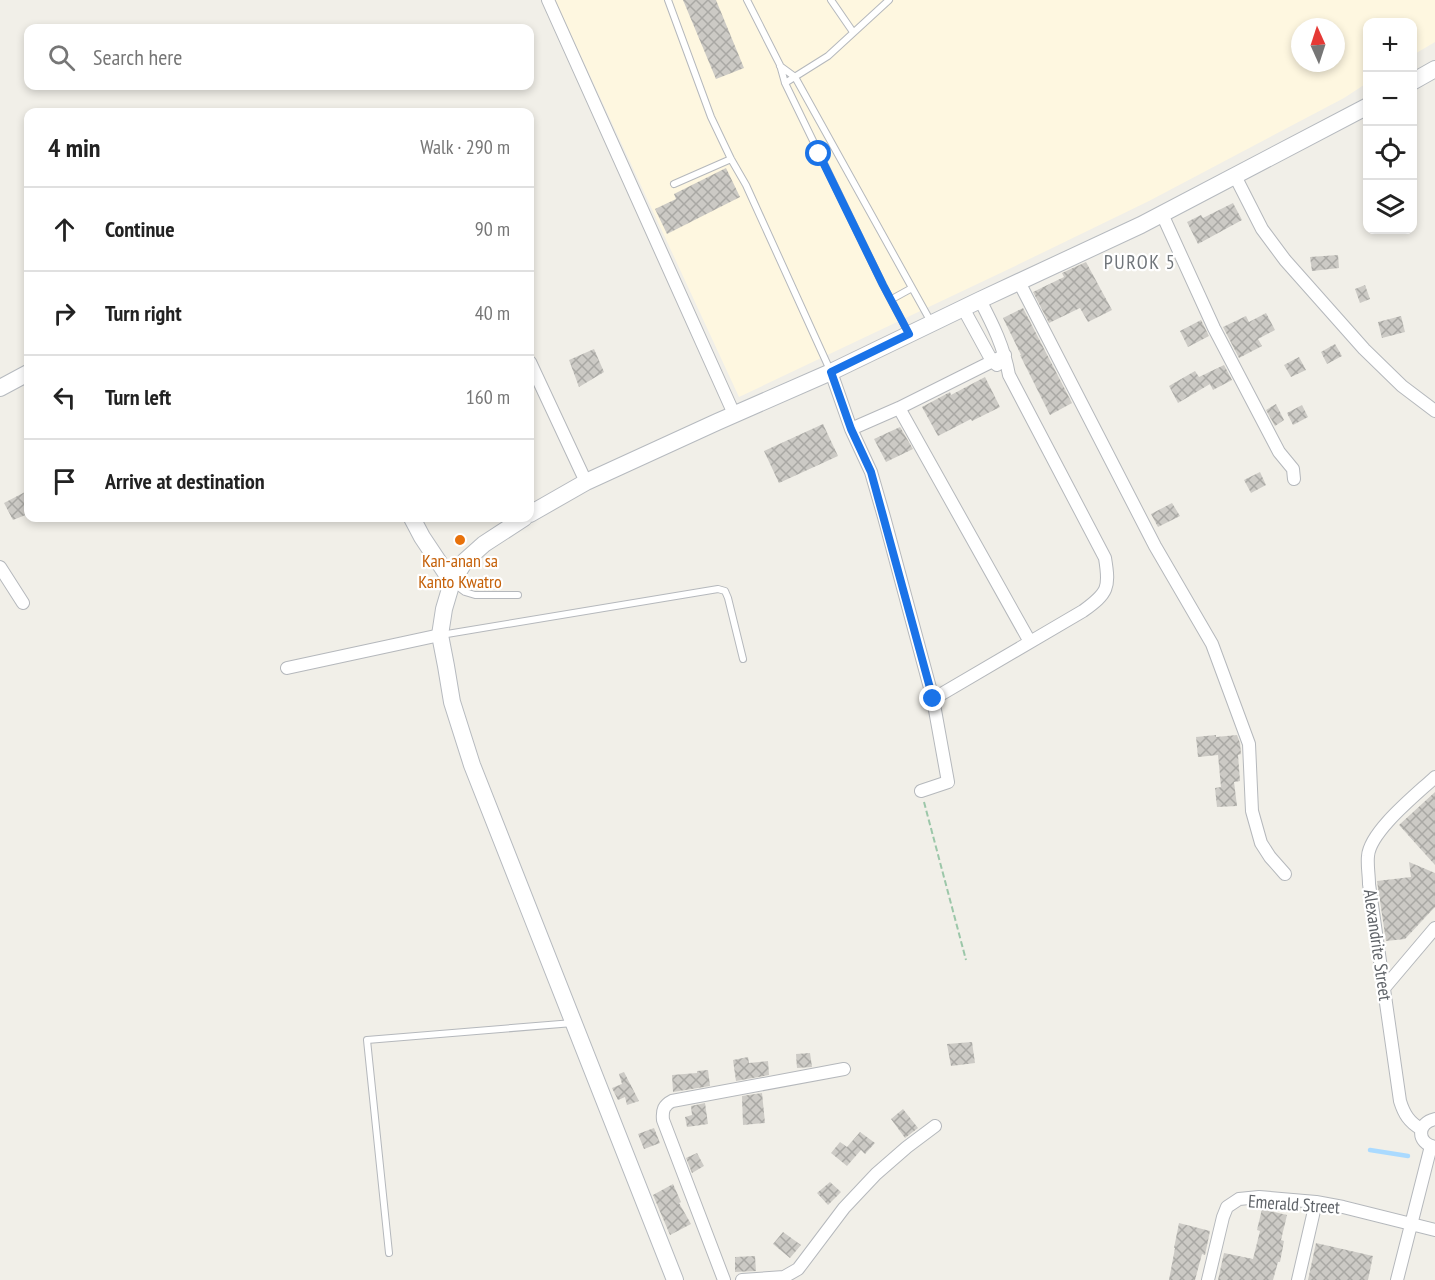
<!DOCTYPE html>
<html lang="en">
<head>
<meta charset="utf-8">
<style>
  :root { --surface:#fff; --page:#f6f6f6; --text:#222; --muted:#767676; --line:#e0e0e0 }
  body { margin:0; font-family:"PT Sans Narrow",sans-serif; background:var(--page); color:var(--text) }
  .controls { position:absolute; right:18px; top:18px; display:grid; overflow:hidden; border-radius:12px; box-shadow:0 3px 9px #0003 }
  .controls button { width:54px; height:54px; display:grid; place-items:center; padding:0; border:0; border-bottom:2px solid var(--line); background:var(--surface); color:var(--text); font:30px sans-serif }
  .compass { position:absolute; left:1291px; top:18px; width:54px; height:54px; border-radius:50%; background:var(--surface); box-shadow:0 3px 9px #0003; rotate:357deg }
  .stop { position:absolute; width:18px; height:18px; margin:-14px; border:4px solid #1a73e8; border-radius:50%; background:#fff }
  .stop.end { background:#1a73e8; border-color:#fff; box-shadow:0 2px 6px #0008 }
  .list { margin:0; padding:0; list-style:none }
  h2 { display:flex; justify-content:space-between; align-items:center; height:78px; margin:0; padding:0 24px; font-size:26px }
  h2 small { font-size:20px; font-weight:400; color:var(--muted) }
  .list li { display:grid; grid-template-columns:39px 1fr auto; gap:18px; align-items:center; box-sizing:border-box; height:84px; padding:0 24px; border-top:2px solid var(--line) }
  .list b { display:block; font-size:22px; white-space:nowrap }
  .list em { font-size:20px; font-style:normal; color:var(--muted) }
  .icon { flex:none; width:33px; height:33px; fill:none; stroke:currentColor; stroke-width:2; stroke-linecap:round; stroke-linejoin:round }
  .map { position:relative; flex:none; width:1435px; height:1280px; overflow:hidden }
  .search { position:absolute; background:var(--surface); box-shadow:0 3px 9px #0003; left:24px; top:24px; width:510px; height:66px; display:flex; align-items:center; gap:15px; box-sizing:border-box; padding:0 21px; border-radius:12px; color:var(--muted); font-size:22px }
  .panel { position:absolute; background:var(--surface); box-shadow:0 3px 9px #0003; left:24px; top:108px; width:510px; height:414px; border-radius:12px }
  .map>svg:first-child { display:block }
  .commercial { fill:#fef7e0; fill-rule:evenodd }
  .lines { fill:none; stroke-linecap:round; stroke-linejoin:round }
  .stream { stroke:#aadaff; stroke-width:4.5 }
  .building { fill:url(#building-cross-hatch) }
  .lane-casing { stroke:#b5b8bc; stroke-width:8 }
  .street-casing { stroke:#b5b8bc; stroke-width:14 }
  .secondary-casing { stroke:#b6babf; stroke-width:18 }
  .path { stroke:#9cc7a9; stroke-width:2; stroke-dasharray:6 3; stroke-linecap:butt }
  .lane { stroke:#fff; stroke-width:6 }
  .street { stroke:#fff; stroke-width:12 }
  .secondary { stroke:#fff; stroke-width:16 }
  .route { stroke:#1a73e8; stroke-width:8 }
  .food-dot { fill:#e8710a; stroke:#fff; stroke-width:2 }
  .labels { text-anchor:middle; dominant-baseline:central; stroke-width:4.5; stroke-linejoin:round; paint-order:stroke }
  .food-label { font-size:18px; fill:#c56008; stroke:#fff }
  .street-label { font-size:18px; fill:#5f6368; stroke:#fff }
  .neighbourhood-label { font-size:20px; letter-spacing:1.5px; fill:#70757a; stroke:#fff }
</style>
</head>
<body>
<div class="map">
<svg width="1435" height="1280" viewBox="0 0 1435 1280">
  <defs>
    <pattern id="building-cross-hatch" width="8" height="8" patternUnits="userSpaceOnUse" patternTransform="scale(1.5)"><rect width="8" height="8" fill="#cccac5"/><path d="M0 0l8 8M0 8l8-8" fill="none" stroke="#a9a8a4"/></pattern>
  </defs>
  <rect width="100%" height="100%" fill="#f1efe8"/>
  <!-- commercial -->
  <path class="commercial" d="M 555,0 L 1435,0 L 1435,42 L 1413,55 L 1412,22 L 1368,22 L 1367,83 L 1344,98 L 1149,201 L 1009,269 L 739,397 ZM 1300,27 L 1336,27 L 1336,63 L 1300,63 Z"/>
  <g class="lines">
    <!-- stream -->
    <path class="stream" d="M 1370,1150 L 1408,1156"/>
  </g>
  <!-- building -->
  <path class="building" d="M 683,0 L 716,0 L 744,68 L 716,79 Z
    M 726,168 L 740,197 L 667,234 L 655,209 L 676,199 L 674,194 Z
    M 1233,203 L 1242,220 L 1198,244 L 1187,222 L 1201,215 L 1203,218 Z
    M 1338,255 L 1339,268 L 1312,271 L 1310,257 Z
    M 1086,262 L 1112,310 L 1088,322 L 1080,308 L 1049,323 L 1033,292 L 1064,277 L 1062,273 Z
    M 1365,285 L 1370,299 L 1360,303 L 1355,289 Z
    M 1023,308 L 1072,403 L 1050,415 L 1020,355 L 1021,355 L 1003,318 Z
    M 1266,313 L 1275,330 L 1258,339 L 1262,346 L 1239,358 L 1223,327 L 1246,316 L 1249,322 Z
    M 1401,316 L 1405,332 L 1382,338 L 1378,322 Z
    M 1201,320 L 1209,336 L 1188,347 L 1180,331 Z
    M 1335,344 L 1342,356 L 1327,364 L 1321,352 Z
    M 594,349 L 604,372 L 579,387 L 569,360 Z
    M 1299,357 L 1306,370 L 1291,377 L 1284,365 Z
    M 1224,365 L 1232,380 L 1213,390 L 1210,384 L 1178,403 L 1169,386 L 1195,371 L 1199,377 Z
    M 985,377 L 1000,407 L 972,421 L 971,419 L 938,436 L 922,407 L 950,392 L 951,395 Z
    M 1276,404 L 1284,420 L 1275,426 L 1266,410 Z
    M 1302,405 L 1308,417 L 1293,425 L 1287,413 Z
    M 823,424 L 838,456 L 779,483 L 764,451 Z
    M 900,427 L 913,449 L 886,462 L 874,439 Z
    M 1260,472 L 1266,485 L 1251,493 L 1244,480 Z
    M 25,492 L 28,499 L 28,514 L 13,520 L 4,503 Z
    M 1172,503 L 1180,516 L 1158,527 L 1151,514 Z
    M 1216,735 L 1216,737 L 1237,735 L 1240,743 L 1241,754 L 1238,755 L 1240,781 L 1234,782 L 1237,806 L 1217,807 L 1215,788 L 1221,787 L 1218,755 L 1198,757 L 1196,737 Z
    M 1435,792 L 1435,865 L 1399,825 Z
    M 1409,862 L 1435,873 L 1435,907 L 1405,939 L 1386,941 L 1377,881 L 1411,877 Z
    M 972,1042 L 975,1063 L 951,1066 L 947,1044 Z
    M 810,1053 L 812,1067 L 797,1068 L 796,1054 Z
    M 748,1057 L 749,1063 L 768,1061 L 769,1075 L 736,1081 L 733,1060 Z
    M 708,1070 L 710,1086 L 673,1092 L 672,1075 L 697,1073 L 697,1071 Z
    M 624,1072 L 639,1101 L 627,1105 L 625,1097 L 618,1100 L 612,1088 L 622,1084 L 619,1074 Z
    M 762,1093 L 765,1123 L 743,1125 L 742,1096 Z
    M 705,1103 L 708,1124 L 687,1127 L 685,1117 L 692,1115 L 691,1106 Z
    M 903,1109 L 918,1128 L 905,1138 L 891,1119 Z
    M 654,1128 L 660,1143 L 644,1149 L 638,1134 Z
    M 860,1132 L 875,1143 L 865,1154 L 861,1150 L 847,1166 L 831,1153 L 840,1142 L 847,1147 Z
    M 697,1153 L 704,1166 L 692,1173 L 686,1158 Z
    M 830,1182 L 841,1192 L 828,1205 L 817,1193 Z
    M 673,1184 L 681,1202 L 679,1203 L 691,1224 L 670,1235 L 653,1195 Z
    M 1262,1209 L 1287,1215 L 1281,1240 L 1284,1241 L 1280,1262 L 1278,1262 L 1273,1280 L 1218,1280 L 1224,1253 L 1253,1259 L 1260,1231 L 1257,1230 Z
    M 1179,1223 L 1210,1231 L 1205,1255 L 1202,1254 L 1195,1280 L 1169,1280 L 1175,1248 L 1174,1248 Z
    M 783,1232 L 801,1245 L 790,1258 L 773,1244 Z
    M 1316,1243 L 1373,1256 L 1368,1280 L 1308,1280 Z
    M 755,1256 L 756,1271 L 735,1272 L 735,1257 Z"/>
  <g class="lines">
    <defs>
      <path id="lane" d="M 668,0 L 711,117 L 731,159 L 746,185 L 830,370
        M 747,0 L 780,65 L 785,83 L 883,285 L 909,334
        M 831,0 L 853,32
        M 780,66 L 795,77 L 931,322
        M 785,83 L 828,56 L 889,0
        M 674,184 L 731,159
        M 892,299 L 912,288
        M 453,583 L 465,592 L 475,595 L 518,595
        M 441,635 L 718,589 L 725,591 L 728,598 L 743,659
        M 389,1253 L 367,1040 L 573,1023"/>
      <path id="street" d="M 548,0 L 734,414
        M 1235,176 L 1262,229 L 1285,260 L 1364,349 L 1402,386 L 1435,411
        M 1162,214 L 1214,328 L 1279,452 L 1293,469 L 1294,479
        M 1019,282 L 1155,546 L 1212,644 L 1249,744 L 1252,811 L 1261,843 L 1270,857 L 1285,874
        M 963,308 L 992,361 L 997,365
        M 530,362 L 586,482
        M 831,372 L 851,429 L 871,472 L 884,517 L 933,699 L 948,782 L 921,791
        M 899,408 L 1030,642
        M 851,429 L 899,408 L 1005,355
        M 0,567 L 23,603
        M 287,668 L 440,635
        M 933,699 L 1083,611 C 1108,593 1110,588 1105,558 L 1009,375 C 1004,347 993,325 980,300
        M 1385,987 L 1435,928
        M 1435,1119 C 1417,1123 1416,1143 1435,1147
        M 1421,1129 C 1409,1122 1404,1114 1400,1101 L 1369,884 C 1369,875 1367,865 1368,856 C 1370,831 1417,794 1435,777
        M 724,1280 L 663,1120 C 662,1110 664,1105 672,1101 L 844,1069
        M 742,1280 L 784,1277 L 798,1269 L 844,1208 L 876,1174 L 907,1147 L 935,1126
        M 1208,1280 L 1223,1217 L 1227,1207 L 1239,1199 L 1259,1197 L 1316,1202 L 1343,1207 L 1435,1230
        M 1298,1280 L 1316,1202
        M 1397,1280 L 1431,1146"/>
      <path id="secondary" d="M 1412,82 L 1435,69
        M 0,388 L 28,373
        M 530,514 L 586,482 L 717,422 L 831,372 L 980,300 L 1141,225 L 1368,106
        M 412,518 L 422,537 L 452,582
        M 524,518 L 484,544 L 465,561 L 452,582 L 444,609 L 440,635 L 446,666 L 452,702 L 472,765 L 675,1280"/>
    </defs>
    <!-- lane casing -->
    <use href="#lane" class="lane-casing"/>
    <!-- street casing -->
    <use href="#street" class="street-casing"/>
    <!-- secondary casing -->
    <use href="#secondary" class="secondary-casing"/>
    <!-- path -->
    <path class="path" d="M 924,802 L 966,960"/>
    <!-- lane -->
    <use href="#lane" class="lane"/>
    <!-- street -->
    <use href="#street" class="street"/>
    <!-- secondary -->
    <use href="#secondary" class="secondary"/>
  </g>
  <g class="lines">
    <!-- route -->
    <path class="route" d="M 819,154 L 883,285 L 909,334 L 831,372 L 851,429 L 871,472 L 933,699"/>
  </g>
  <!-- markers -->
  <circle class="food-dot" cx="460" cy="540" r="6"/>
  <g class="labels">
    <!-- food labels -->
    <g class="food-label">
      <text x="460" y="560">Kan-anan sa<tspan x="460" dy="21">Kanto Kwatro</tspan></text>
    </g>
    <!-- street labels -->
    <g class="street-label">
      <text transform="translate(1378 945) rotate(82)">Alexandrite Street</text>
      <text transform="translate(1294 1204) rotate(4)">Emerald Street</text>
    </g>
    <!-- neighbourhood labels -->
    <g class="neighbourhood-label">
      <text x="1140" y="262">PUROK 5</text>
    </g>
  </g>
</svg>
<div class="controls">
<button>+</button>
<button>−</button>
<button><svg class="icon" aria-label="locate" viewBox="0 0 24 24"><circle cx="12" cy="12" r="6"/><path d="M12 2v4M12 18v4M2 12h4M18 12h4"/></svg></button>
<button><svg class="icon" aria-label="layers" viewBox="0 0 24 24"><path d="M12 4l9 5-9 5-9-5zM3 14l9 5 9-5"/></svg></button>
</div>
<svg class="compass" viewBox="-18 -18 36 36"><path d="M0-13l5 13h-10z" fill="#e53935"/><path d="M0 13l5-13h-10z" fill="#767676"/></svg>
<div class="stop" style="left:819px;top:154px"></div>
<div class="stop end" style="left:933px;top:699px"></div>
<div class="search"><svg class="icon" aria-label="search" viewBox="0 0 24 24"><circle cx="10" cy="10" r="6"/><path d="M15 15l6 6"/></svg>Search here</div>
<section class="panel">
<h2>4 min<small>Walk · 290 m</small></h2>
<ul class="list">
<li><svg class="icon" aria-label="ahead" viewBox="0 0 24 24"><path d="M12 20V5M6 11l6-6 6 6"/></svg><div><b>Continue</b></div><em>90 m</em></li>
<li><svg class="icon" aria-label="right" viewBox="0 0 24 24"><path d="M7 20v-9h11M14 6l5 5-5 5"/></svg><div><b>Turn right</b></div><em>40 m</em></li>
<li><svg class="icon" aria-label="left" viewBox="0 0 24 24"><path d="M17 20v-9H6M10 6l-5 5 5 5"/></svg><div><b>Turn left</b></div><em>160 m</em></li>
<li><svg class="icon" aria-label="arrive" viewBox="0 0 24 24"><path d="M6 21V4h12l-3 4 3 4H6"/></svg><div><b>Arrive at destination</b></div></li>
</ul>
</section>
</div>
</body>
</html>
